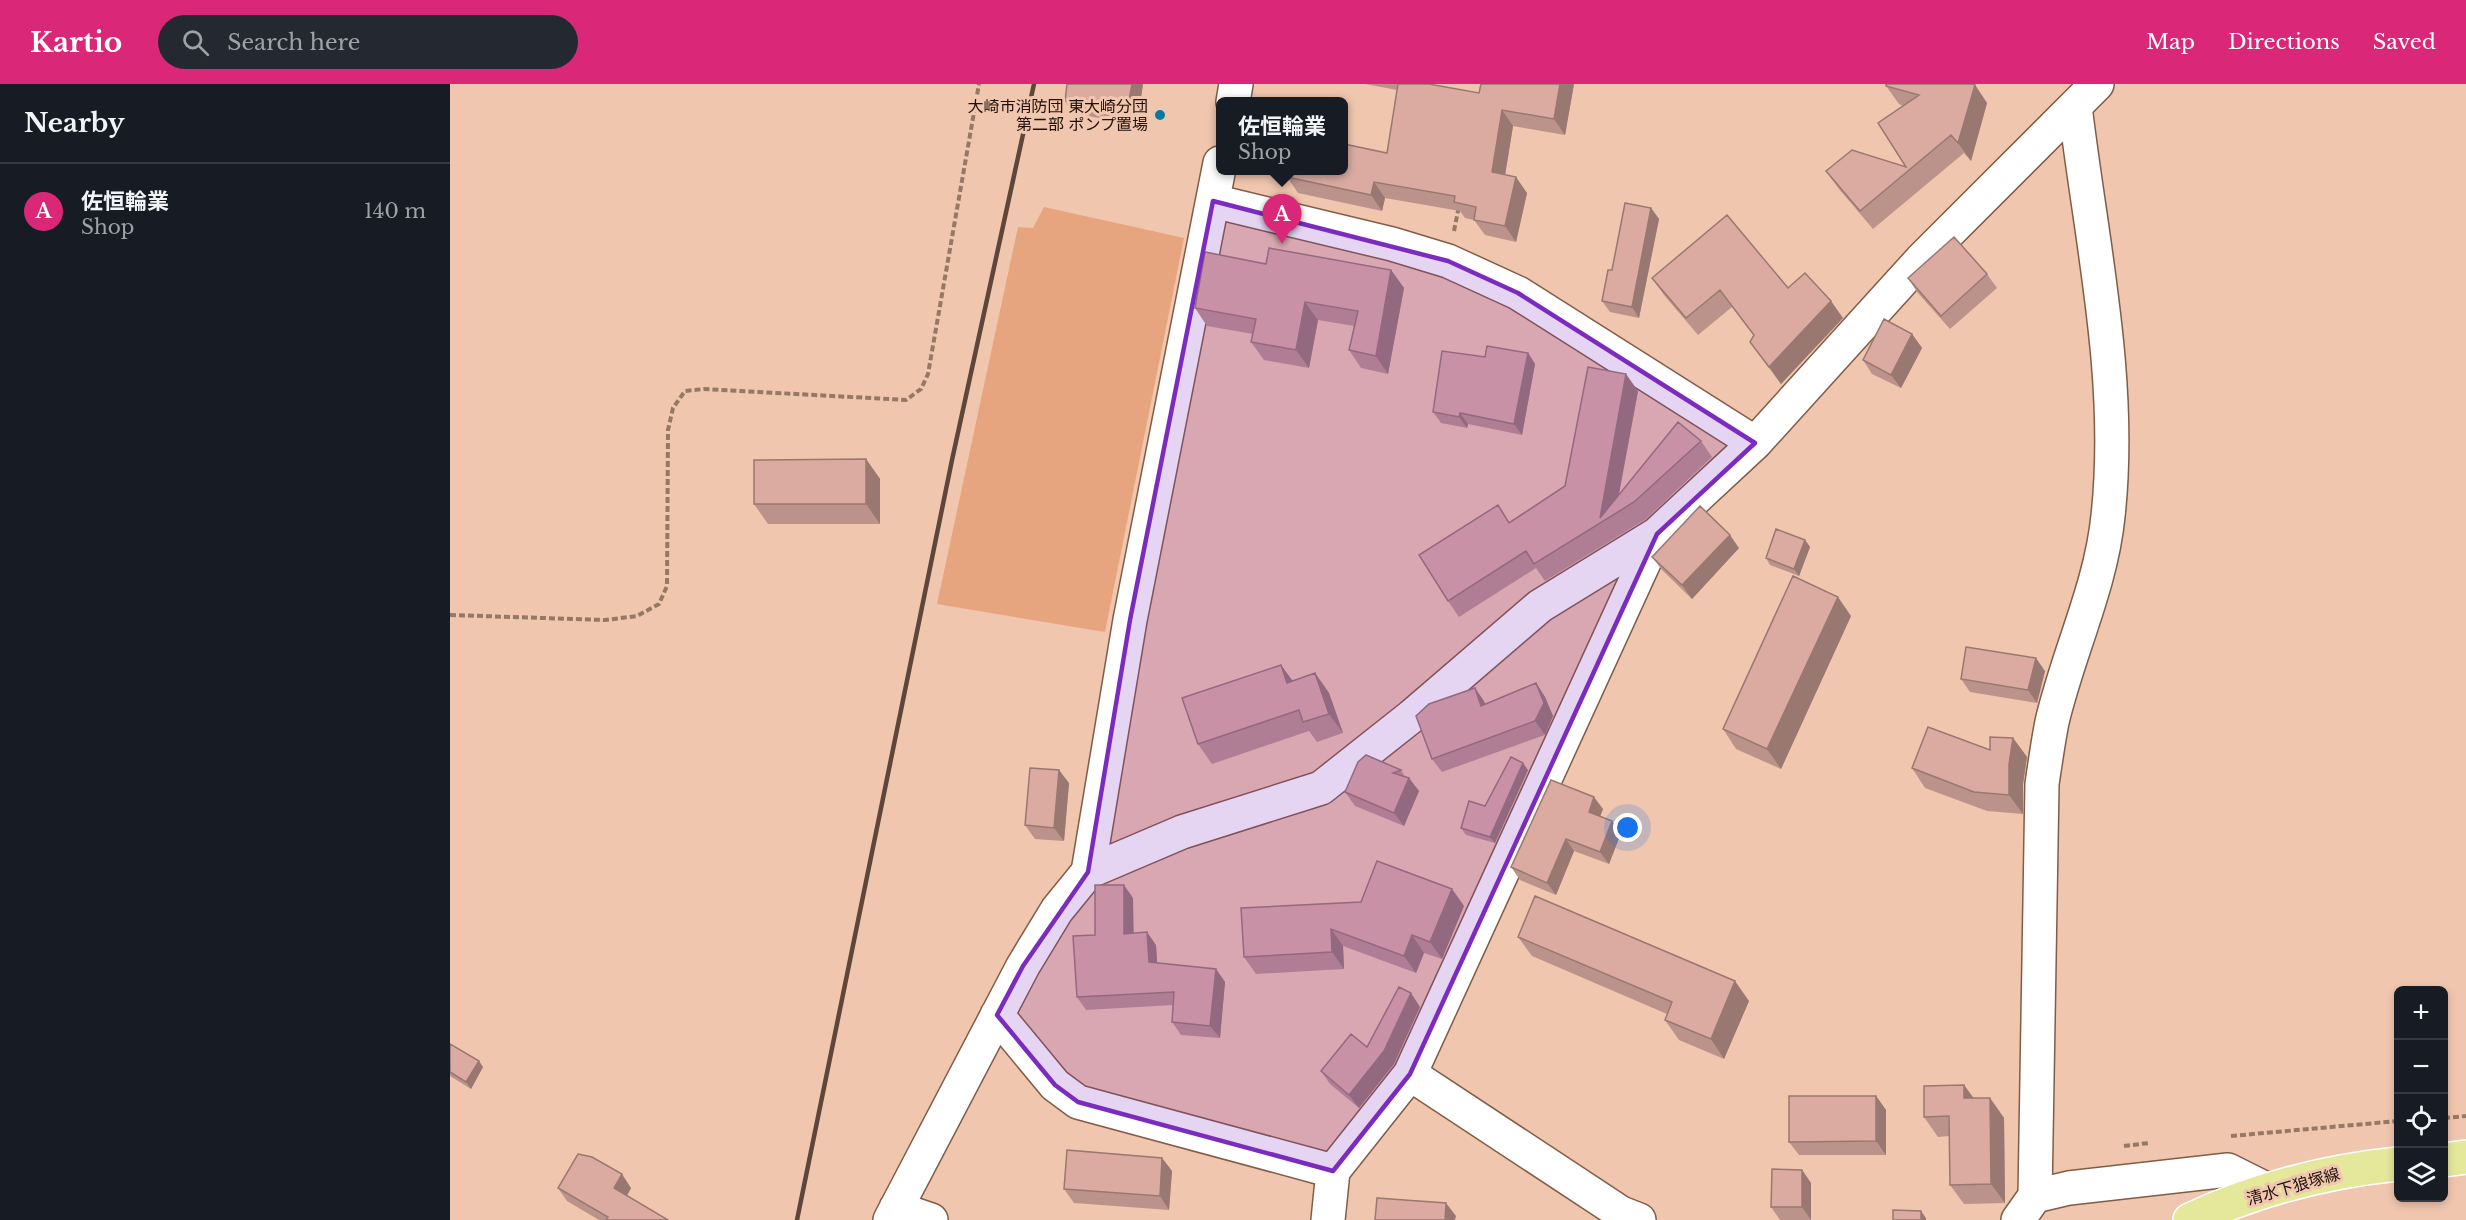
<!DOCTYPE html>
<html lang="en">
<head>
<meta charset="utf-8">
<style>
  :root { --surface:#171b24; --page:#242831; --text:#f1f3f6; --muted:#9ea1a6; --line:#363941; --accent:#db2777 }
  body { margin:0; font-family:"Libre Baskerville","Noto Sans JP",serif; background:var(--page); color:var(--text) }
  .controls { position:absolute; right:18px; bottom:18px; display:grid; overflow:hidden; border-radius:9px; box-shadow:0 3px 9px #0003 }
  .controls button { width:54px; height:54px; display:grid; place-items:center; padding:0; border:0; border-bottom:2px solid var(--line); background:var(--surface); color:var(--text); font:30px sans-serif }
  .you { position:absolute; left:1178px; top:744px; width:21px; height:21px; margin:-15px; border:4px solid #fff; border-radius:50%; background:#1a73e8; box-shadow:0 0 0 9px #1a73e833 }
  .badge { display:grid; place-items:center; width:39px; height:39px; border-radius:50%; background:var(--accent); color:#fff; font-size:20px; font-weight:700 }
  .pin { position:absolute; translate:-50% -50px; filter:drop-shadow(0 2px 3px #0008) }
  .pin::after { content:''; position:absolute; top:32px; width:21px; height:18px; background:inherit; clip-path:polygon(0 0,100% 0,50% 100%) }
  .popup { position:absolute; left:766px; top:13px; width:132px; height:78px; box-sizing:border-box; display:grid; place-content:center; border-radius:9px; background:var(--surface); filter:drop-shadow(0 2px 4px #0005); font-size:20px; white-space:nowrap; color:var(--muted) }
  .popup b { font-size:22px; color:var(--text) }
  .popup::after { content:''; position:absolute; left:50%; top:100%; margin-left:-12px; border:12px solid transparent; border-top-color:var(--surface) }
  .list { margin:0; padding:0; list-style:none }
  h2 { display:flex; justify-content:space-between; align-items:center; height:78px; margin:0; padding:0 24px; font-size:26px }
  h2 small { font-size:20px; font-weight:400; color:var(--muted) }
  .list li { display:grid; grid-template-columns:39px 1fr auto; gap:18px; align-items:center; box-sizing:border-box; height:96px; padding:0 24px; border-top:2px solid var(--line) }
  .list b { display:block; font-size:22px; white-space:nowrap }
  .list p { margin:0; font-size:20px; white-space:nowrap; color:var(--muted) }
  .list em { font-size:20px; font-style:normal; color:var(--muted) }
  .icon { flex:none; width:33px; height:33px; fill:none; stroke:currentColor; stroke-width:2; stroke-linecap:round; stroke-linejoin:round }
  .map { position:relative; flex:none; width:2016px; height:1136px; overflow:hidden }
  header { display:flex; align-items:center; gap:36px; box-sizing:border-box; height:84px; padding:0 30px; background:var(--accent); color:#fff }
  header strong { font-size:28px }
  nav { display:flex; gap:33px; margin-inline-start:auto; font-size:21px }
  .search { width:420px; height:54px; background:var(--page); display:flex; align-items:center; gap:15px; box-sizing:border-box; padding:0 21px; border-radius:33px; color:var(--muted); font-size:22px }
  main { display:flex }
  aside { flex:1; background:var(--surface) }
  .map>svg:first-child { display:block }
  .green { fill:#e6a57f }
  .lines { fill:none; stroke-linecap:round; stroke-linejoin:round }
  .minor-casing { stroke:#815c46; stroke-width:36 }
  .major-casing { stroke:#fff; stroke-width:36 }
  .path { stroke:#967866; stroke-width:4; stroke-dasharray:6 3; stroke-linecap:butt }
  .minor { stroke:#fff; stroke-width:33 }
  .major { stroke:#e5e89a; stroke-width:33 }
  .rail { stroke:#5e473a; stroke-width:4.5 }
  .wall { fill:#bc938a }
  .shaded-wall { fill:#997871 }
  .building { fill:#dbaba1; stroke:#997871; stroke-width:1.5 }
  .marked { fill:#7b2cbf; fill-opacity:0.2; stroke:#7b2cbf; stroke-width:4.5; stroke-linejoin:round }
  .poi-dot { fill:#077aa3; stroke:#f1c6ae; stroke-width:2 }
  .labels { text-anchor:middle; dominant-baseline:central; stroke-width:6; stroke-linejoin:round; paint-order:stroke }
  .poi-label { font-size:16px; fill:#1e1008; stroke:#f1c6ae; text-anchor:end }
  .street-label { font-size:16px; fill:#1e1008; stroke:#f1c6ae }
</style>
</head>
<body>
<header>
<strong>Kartio</strong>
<div class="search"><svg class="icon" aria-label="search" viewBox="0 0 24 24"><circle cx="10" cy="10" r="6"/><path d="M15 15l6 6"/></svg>Search here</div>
<nav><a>Map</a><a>Directions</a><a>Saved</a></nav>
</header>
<main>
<aside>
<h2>Nearby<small></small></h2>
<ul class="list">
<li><span class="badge">A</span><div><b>佐恒輪業</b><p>Shop</p></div><em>140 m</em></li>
</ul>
</aside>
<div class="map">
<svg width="2016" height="1136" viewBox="0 0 2016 1136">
  <rect width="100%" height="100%" fill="#f1c6ae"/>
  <!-- green -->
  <path class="green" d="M 594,123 L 734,154 L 655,548 L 487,520 L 568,143 L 583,144 Z"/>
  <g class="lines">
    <defs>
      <path id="minor" d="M 783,18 L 786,0
        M 1625,22 C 1641,157 1673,295 1658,432 C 1651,503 1618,569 1602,638 C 1598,658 1595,680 1592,700 L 1585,1112 L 1619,1104 L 1778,1086 L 1818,1106
        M 763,117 L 942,160 L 998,177 L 1068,209 L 1305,359
        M 638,788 L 732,748 L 871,704 L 962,632 L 1090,522 L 1207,450 L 1305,359 L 1471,176 L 1647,0
        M 547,931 L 605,1001 L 628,1018 L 883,1087 L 960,990 L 1171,1129 L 1189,1136
        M 960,990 L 1207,450
        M 446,1124 L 481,1136
        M 440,1136 L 573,882 L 607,826 L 638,788 L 680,536 L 770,79
        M 878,1136 L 883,1087
        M 1568,1136 L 1585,1112"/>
      <path id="major" d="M 1994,1076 L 2016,1073
        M 1740,1136 C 1805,1106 1877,1087 1948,1080"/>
    </defs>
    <!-- minor casing -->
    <use href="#minor" class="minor-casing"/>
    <!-- major casing -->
    <use href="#major" class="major-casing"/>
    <!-- path -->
    <path class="path" d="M 1004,147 L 1009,122
      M 0,531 L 155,536 L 187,532 L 209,520 L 217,502 L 218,346 L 223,324 L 235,307 L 254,305 L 456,316 L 471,305 L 478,290 L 529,0
      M 1994,1034 L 2016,1032
      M 1781,1052 L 1948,1037
      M 1674,1062 L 1699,1059"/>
    <!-- minor -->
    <use href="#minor" class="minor"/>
    <!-- major -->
    <use href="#major" class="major"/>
    <!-- rail -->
    <path class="rail" d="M 347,1136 L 502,376 L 584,0"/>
  </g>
  <!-- wall -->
  <path class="wall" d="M 693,0 L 687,40 L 624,30 L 615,17 Z
    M 915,0 L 979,0 L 1029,9 L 1031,0 L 1124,0 L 1115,51 L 1063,42 L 1055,91 L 1077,109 L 1066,158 L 1035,151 L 1024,136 L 1015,134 L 1010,127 L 935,114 L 932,127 L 848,109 L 837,93 L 937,69 L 947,6 Z
    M 1525,1 L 1537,19 L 1521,77 L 1514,69 L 1423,145 L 1389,105 L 1376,87 L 1456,83 L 1453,22 L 1449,20 L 1436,2 Z
    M 1201,124 L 1209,135 L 1189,234 L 1160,228 L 1152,217 Z
    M 816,180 L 941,186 L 954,204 L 938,290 L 911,284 L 899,266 L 904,242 L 868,236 L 859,284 L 814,276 L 801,258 L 803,250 L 757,242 L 745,224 Z
    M 1537,190 L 1547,204 L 1500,245 L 1467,208 L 1458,194 Z
    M 1202,194 L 1338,204 L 1393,234 L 1331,300 L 1300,258 L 1304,252 L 1282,223 L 1248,251 L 1214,211 Z
    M 1462,250 L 1472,264 L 1451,304 L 1422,290 L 1413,276 Z
    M 1078,269 L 1085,280 L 1072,351 L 1018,340 L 1017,344 L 991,339 L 983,328 L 1035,273 Z
    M 1188,307 L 1169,411 L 1251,357 L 1262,373 L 1196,435 L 1095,497 L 1086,484 L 1009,533 L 998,517 L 1115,402 Z
    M 416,375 L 430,395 L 430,440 L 318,440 L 304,420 Z
    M 1355,456 L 1360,463 L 1349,492 L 1320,481 L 1316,474 Z
    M 1289,464 L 1242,515 L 1212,486 L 1202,473 Z
    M 1401,532 L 1331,685 L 1286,665 L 1273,645 Z
    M 831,581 L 842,597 L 865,589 L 879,609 L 893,649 L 867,658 L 859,647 L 762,680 L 748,660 Z
    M 1595,587 L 1587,619 L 1520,608 L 1511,595 Z
    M 1086,599 L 1095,613 L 1103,632 L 1095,651 L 992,688 L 982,675 L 1034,617 L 1035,620 Z
    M 1563,654 L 1577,673 L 1573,700 L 1573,730 L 1537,727 L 1475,704 L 1462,684 L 1540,666 Z
    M 951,686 L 955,693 L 959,694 L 969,707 L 954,742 L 905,722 L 895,708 Z
    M 1078,686 L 1045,759 L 1016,751 L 1011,744 Z
    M 619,699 L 614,757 L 585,755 L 575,741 Z
    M 1153,725 L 1150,732 L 1171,749 L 1159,780 L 1124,767 L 1106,811 L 1070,796 L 1061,783 Z
    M 1002,805 L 1014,822 L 992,875 L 974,869 L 966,889 L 893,862 L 894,885 L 806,890 L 794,873 L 911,818 Z
    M 683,814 L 683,849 L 706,861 L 707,879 L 766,885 L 775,898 L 770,954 L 731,951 L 722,938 L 723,921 L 636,926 L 627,913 L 645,851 Z
    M 1068,853 L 1299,917 L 1274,975 L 1229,956 L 1215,936 L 1217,930 L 1082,872 Z
    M 970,923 L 944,980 L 909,1024 L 880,1000 L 871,987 L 917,963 Z
    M 0,960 L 33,983 L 21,1005 L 0,992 Z
    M 1514,1001 L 1523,1014 L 1540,1014 L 1554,1034 L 1555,1119 L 1514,1120 L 1500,1101 L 1499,1052 L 1488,1053 L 1474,1033 Z
    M 1426,1012 L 1436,1026 L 1436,1071 L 1349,1071 L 1339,1058 Z
    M 712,1074 L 722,1087 L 719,1126 L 624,1119 L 614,1105 Z
    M 1352,1086 L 1361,1099 L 1361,1136 L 1330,1136 L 1321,1123 Z
    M 108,1104 L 181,1104 L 177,1112 L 218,1136 L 149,1136 L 117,1117 Z"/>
  <!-- shaded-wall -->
  <path class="shaded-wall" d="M 682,0 L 693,0 L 687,40 L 677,27 Z
    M 1110,0 L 1124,0 L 1115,51 L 1104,35 Z
    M 1525,1 L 1537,19 L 1521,77 L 1508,59 Z
    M 1052,26 L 1063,42 L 1053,104 L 1042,88 Z
    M 1066,93 L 1077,109 L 1066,158 L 1055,142 Z
    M 924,98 L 935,114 L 932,127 L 921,111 Z
    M 1201,124 L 1209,135 L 1189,234 L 1182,223 Z
    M 941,186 L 954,204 L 938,290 L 926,272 Z
    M 1381,217 L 1393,234 L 1331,300 L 1319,283 Z
    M 855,218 L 868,236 L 859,284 L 846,266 Z
    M 1462,250 L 1472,264 L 1451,304 L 1441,291 Z
    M 1078,269 L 1085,280 L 1072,351 L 1064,340 Z
    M 1176,290 L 1188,307 L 1165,430 L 1150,434 Z
    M 1010,329 L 1018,340 L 1017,344 L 1009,333 Z
    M 416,375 L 430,395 L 430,440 L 416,420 Z
    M 1280,451 L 1289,464 L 1242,515 L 1232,501 Z
    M 1355,456 L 1360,463 L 1349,492 L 1344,485 Z
    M 1388,513 L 1401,532 L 1331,685 L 1317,665 Z
    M 1586,574 L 1595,587 L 1587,619 L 1578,606 Z
    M 831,581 L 845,600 L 837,599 Z
    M 865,589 L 879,609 L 893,649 L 879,630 Z
    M 1086,599 L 1095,613 L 1103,632 L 1095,651 L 1085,637 Z
    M 1025,604 L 1034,617 L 1041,635 L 1031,622 Z
    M 1563,654 L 1577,673 L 1573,700 L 1573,730 L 1559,711 L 1559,680 Z
    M 1073,679 L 1078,686 L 1045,759 L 1040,753 Z
    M 609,686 L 619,699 L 614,757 L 604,744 Z
    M 959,694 L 969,707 L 954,742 L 944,729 Z
    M 1144,713 L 1153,725 L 1147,740 L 1139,728 Z
    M 1162,737 L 1171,749 L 1159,780 L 1150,768 Z
    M 1116,755 L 1124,767 L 1106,811 L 1097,799 Z
    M 674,801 L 683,814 L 684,862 L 674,850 Z
    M 1002,805 L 1014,822 L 992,875 L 980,858 Z
    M 881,845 L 893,862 L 894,885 L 882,868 Z
    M 697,848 L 706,861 L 708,891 L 699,878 Z
    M 962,851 L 974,869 L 966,889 L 954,872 Z
    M 766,885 L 775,898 L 770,954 L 760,942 Z
    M 1285,897 L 1299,917 L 1274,975 L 1261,955 Z
    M 961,909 L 970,923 L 944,980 L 909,1024 L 899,1011 Z
    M 29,977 L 33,983 L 21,1005 L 16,998 Z
    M 1514,1001 L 1528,1020 L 1514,1014 Z
    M 1426,1012 L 1436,1026 L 1436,1071 L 1426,1057 Z
    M 1540,1014 L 1554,1034 L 1555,1119 L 1541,1100 Z
    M 712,1074 L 722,1087 L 719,1126 L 710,1112 Z
    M 1352,1086 L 1361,1099 L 1361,1136 L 1352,1123 Z
    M 172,1090 L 181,1104 L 173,1118 L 164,1104 Z
    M 996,1119 L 1006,1132 L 1005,1136 L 995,1136 Z
    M 1471,1127 L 1476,1134 L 1476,1136 L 1471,1136 Z"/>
  <!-- building -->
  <path class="building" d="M 617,0 L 682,0 L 677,27 L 615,17 Z
    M 948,0 L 979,0 L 1029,9 L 1031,0 L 1110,0 L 1104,35 L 1052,26 L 1042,88 L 1066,93 L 1055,142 L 1024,136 L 1026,123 L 1004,118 L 1005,112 L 924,98 L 921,111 L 837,93 L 838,87 L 894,87 L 894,60 L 937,69 Z
    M 1436,0 L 1522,0 L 1525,1 L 1508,59 L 1501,51 L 1410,127 L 1376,87 L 1402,66 L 1456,83 L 1428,39 L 1469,11 L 1436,2 Z
    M 1175,119 L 1201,124 L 1182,223 L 1152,217 L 1158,186 L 1162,186 Z
    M 1277,131 L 1338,204 L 1355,189 L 1381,217 L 1319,283 L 1300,258 L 1304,251 L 1270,206 L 1236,234 L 1202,194 Z
    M 1504,153 L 1537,190 L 1491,232 L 1458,194 Z
    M 819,164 L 941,186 L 926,272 L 899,266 L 908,227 L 855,218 L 846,266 L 801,258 L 806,235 L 745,224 L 755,168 L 816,180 Z
    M 1434,235 L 1462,250 L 1441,291 L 1413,276 Z
    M 1037,262 L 1078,269 L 1064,340 L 1010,329 L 1009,333 L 983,328 L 992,267 L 1035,273 Z
    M 1138,283 L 1176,290 L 1150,434 L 1228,338 L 1251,357 L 1184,418 L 1084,480 L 1076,467 L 998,517 L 969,471 L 1048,421 L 1059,439 L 1115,402 Z
    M 416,375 L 416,420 L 304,420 L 304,376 Z
    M 1250,422 L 1280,451 L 1232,501 L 1202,473 Z
    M 1326,445 L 1355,456 L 1344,485 L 1316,474 Z
    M 1343,492 L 1388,513 L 1317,665 L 1273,645 Z
    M 1516,563 L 1586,574 L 1578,606 L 1511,595 Z
    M 831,581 L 837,599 L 865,589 L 879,630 L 853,638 L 849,626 L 748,660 L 732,614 Z
    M 1086,599 L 1094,619 L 1085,637 L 982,675 L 966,632 L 979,620 L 1025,604 L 1031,622 Z
    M 1478,643 L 1540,666 L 1540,653 L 1563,654 L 1559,680 L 1559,711 L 1524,708 L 1462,684 Z
    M 916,671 L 951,686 L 943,689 L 959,694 L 944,729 L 895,708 L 908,678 Z
    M 1061,673 L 1073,679 L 1040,753 L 1011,744 L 1019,717 L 1035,722 Z
    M 580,684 L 609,686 L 604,744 L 575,741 Z
    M 1101,696 L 1144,713 L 1139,728 L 1162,737 L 1150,768 L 1116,755 L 1097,799 L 1061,783 Z
    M 927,777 L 1002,805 L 980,858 L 962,851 L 954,872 L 881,845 L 882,868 L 794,873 L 791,824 L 911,818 Z
    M 645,801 L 674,801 L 674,850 L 697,848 L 699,878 L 766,885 L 760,942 L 722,938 L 724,908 L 627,913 L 623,852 L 645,851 Z
    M 1085,812 L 1285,897 L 1261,955 L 1215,936 L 1222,918 L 1068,853 Z
    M 949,903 L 961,909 L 934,967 L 899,1011 L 871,987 L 901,950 L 917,963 Z
    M 0,960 L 29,977 L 16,998 L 0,988 Z
    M 1514,1001 L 1514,1014 L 1540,1014 L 1541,1100 L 1500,1101 L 1499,1032 L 1474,1033 L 1474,1002 Z
    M 1339,1012 L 1426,1012 L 1426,1057 L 1339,1058 Z
    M 617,1066 L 712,1074 L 710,1112 L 614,1105 Z
    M 128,1070 L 142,1073 L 172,1090 L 164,1104 L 218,1136 L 156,1136 L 158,1133 L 108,1104 Z
    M 1322,1085 L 1352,1086 L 1352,1123 L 1321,1123 Z
    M 927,1114 L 996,1119 L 995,1136 L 925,1136 Z
    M 1443,1126 L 1471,1127 L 1471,1136 L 1443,1136 Z"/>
  <!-- marked area -->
  <path class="marked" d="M 763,117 L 998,177 L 1068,209 L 1305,359 L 1207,450 L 960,990 L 883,1087 L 628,1018 L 605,1001 L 547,931 L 573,882 L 638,788 L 680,536 Z"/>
  <!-- markers -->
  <circle class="poi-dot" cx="710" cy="31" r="6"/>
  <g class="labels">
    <!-- poi labels -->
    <g class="poi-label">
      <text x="698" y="22">大崎市消防団 東大崎分団<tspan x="698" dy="18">第二部 ポンプ置場</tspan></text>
    </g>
    <!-- street labels -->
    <g class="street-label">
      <text transform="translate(1843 1102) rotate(-16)">清水下狼塚線</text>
    </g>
  </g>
</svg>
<div class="controls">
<button>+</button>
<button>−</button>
<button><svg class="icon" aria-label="locate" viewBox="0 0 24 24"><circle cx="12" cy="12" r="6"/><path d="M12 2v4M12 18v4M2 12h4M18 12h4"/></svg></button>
<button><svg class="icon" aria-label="layers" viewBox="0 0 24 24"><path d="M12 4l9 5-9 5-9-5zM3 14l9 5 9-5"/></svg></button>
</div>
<div class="you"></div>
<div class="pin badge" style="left:832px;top:160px">A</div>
<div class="popup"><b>佐恒輪業</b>Shop</div>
</div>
</main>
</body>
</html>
